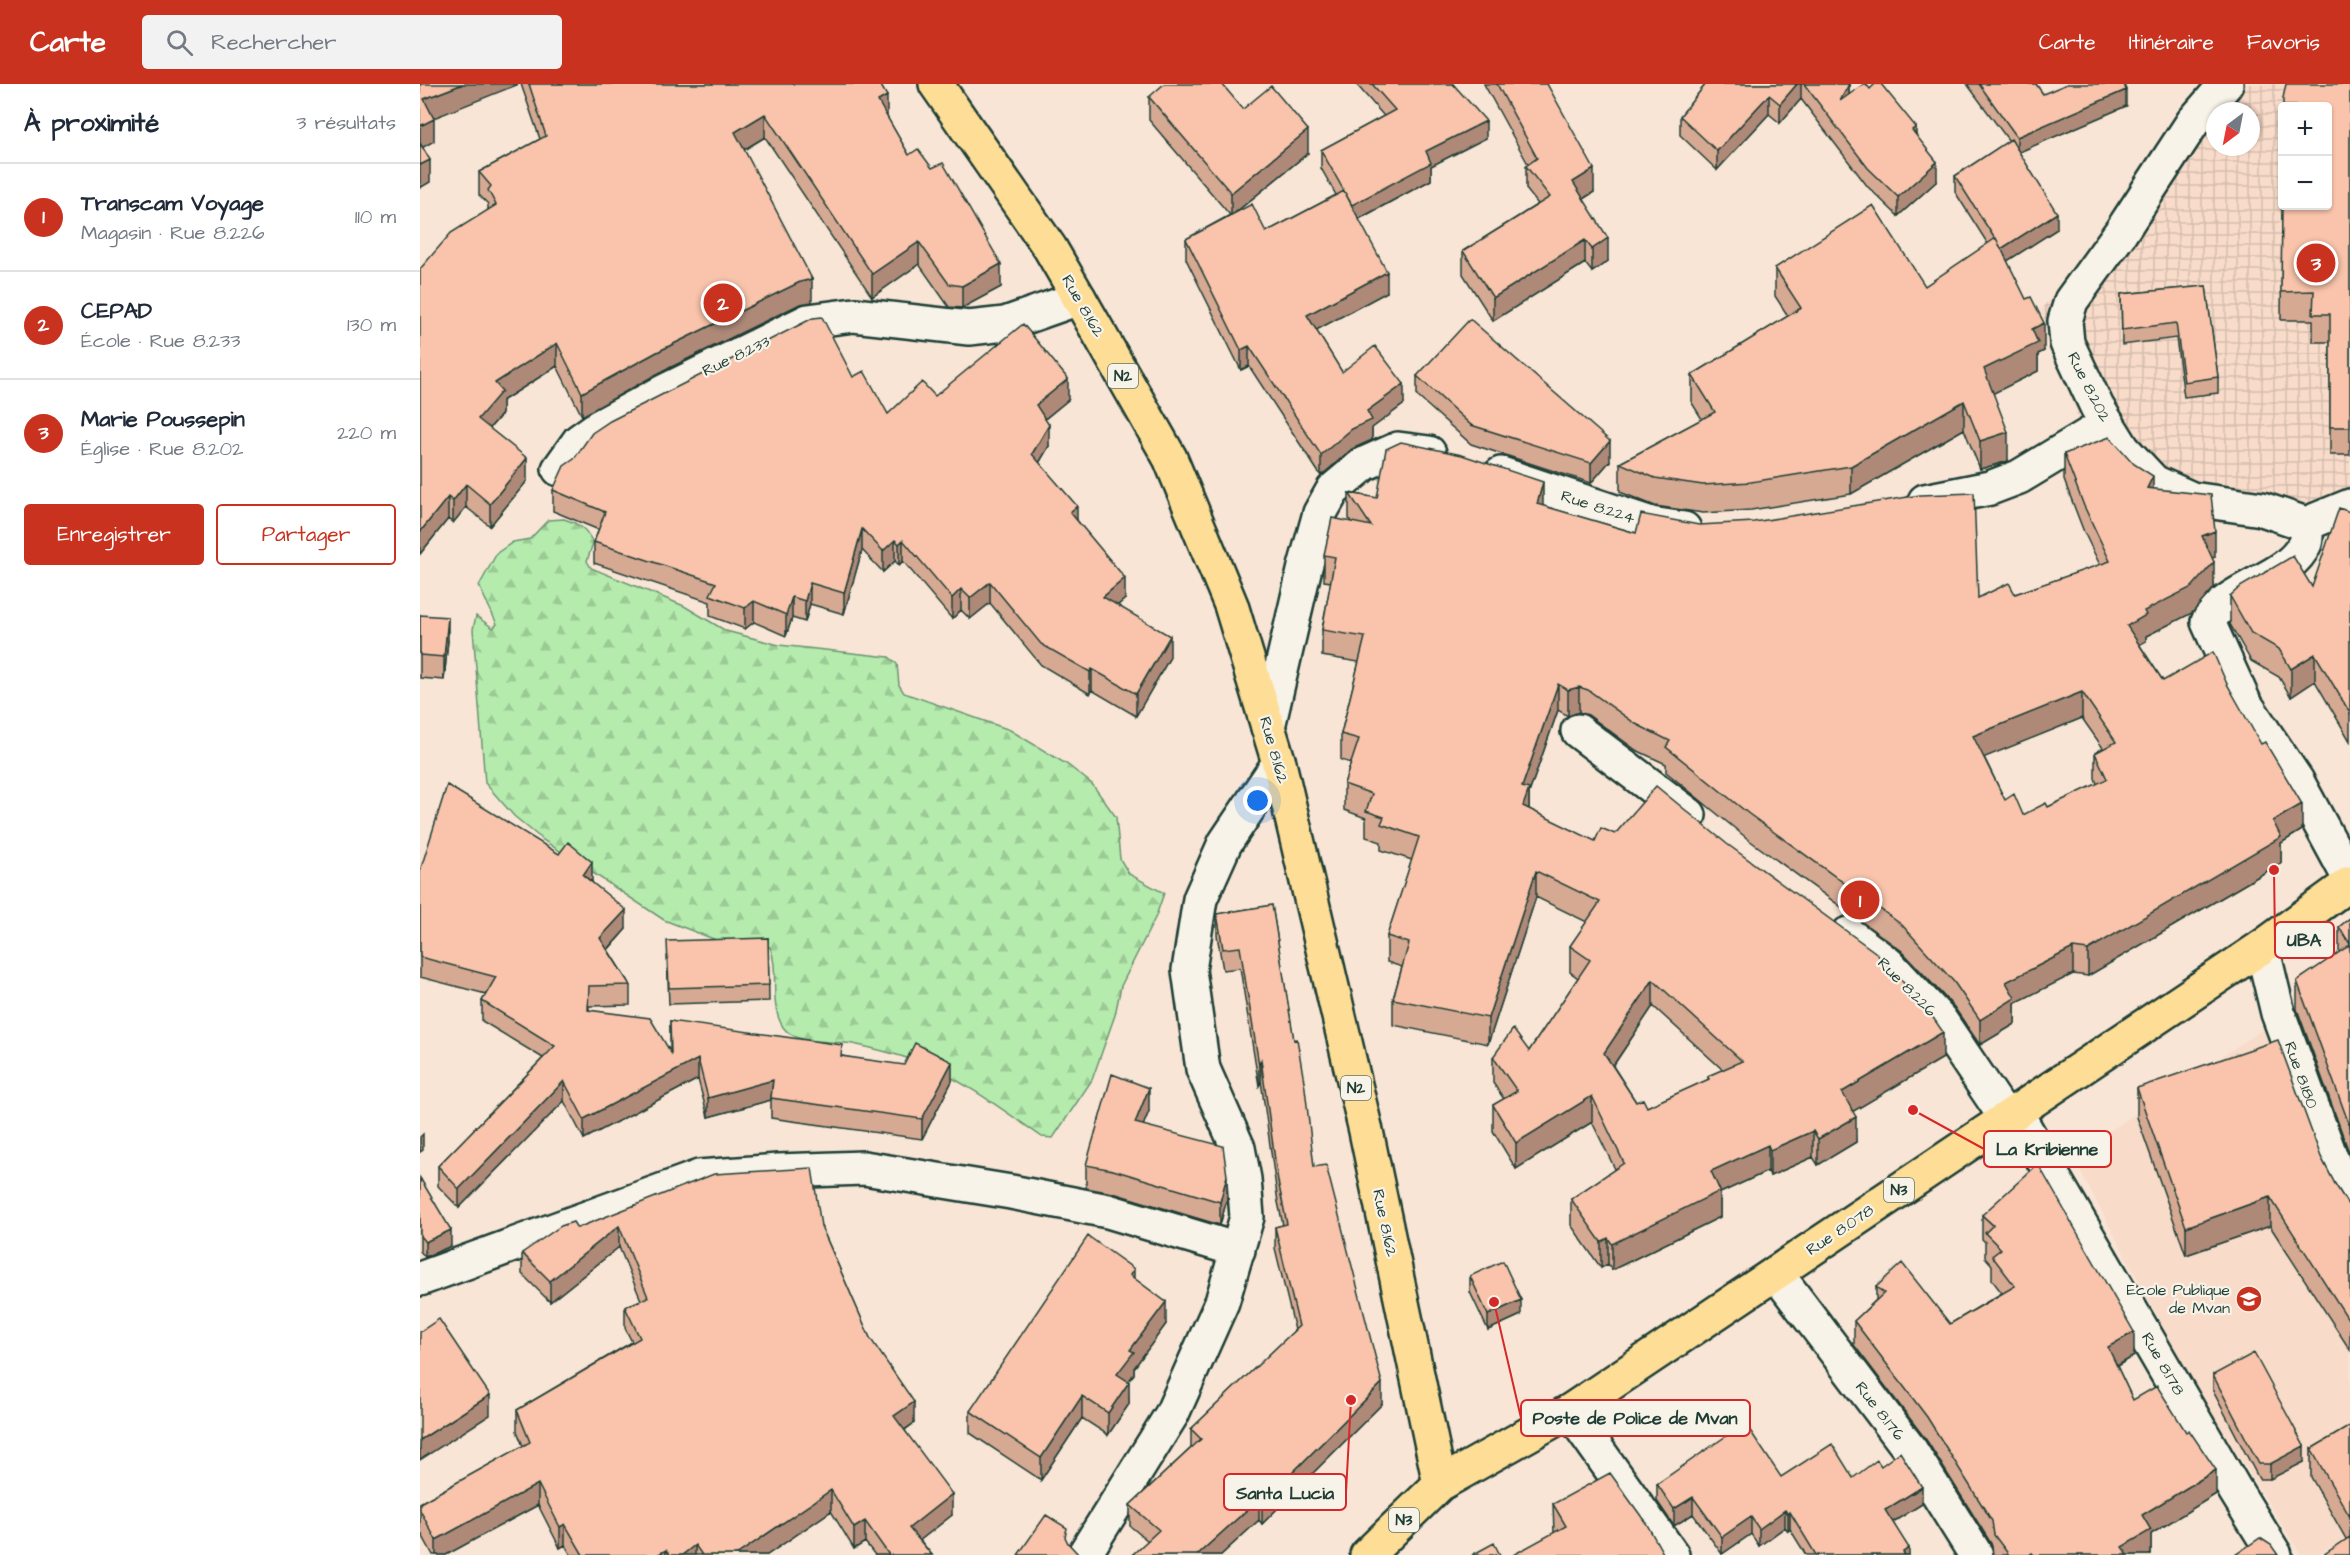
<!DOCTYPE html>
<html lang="fr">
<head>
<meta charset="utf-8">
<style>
  :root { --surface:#fff; --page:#f2f2f3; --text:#1f2937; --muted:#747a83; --line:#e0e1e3; --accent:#c8321e }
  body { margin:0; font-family:"Architects Daughter",sans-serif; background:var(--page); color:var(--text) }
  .controls { position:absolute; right:18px; top:18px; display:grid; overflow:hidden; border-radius:6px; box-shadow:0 2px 4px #0004 }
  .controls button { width:54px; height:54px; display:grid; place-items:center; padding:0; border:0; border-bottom:2px solid var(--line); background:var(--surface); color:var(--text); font:30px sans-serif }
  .compass { position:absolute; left:1786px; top:18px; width:54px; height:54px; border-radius:50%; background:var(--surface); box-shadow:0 2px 4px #0004; rotate:212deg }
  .you { position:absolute; left:838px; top:717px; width:21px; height:21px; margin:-15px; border:4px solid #fff; border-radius:50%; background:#1a73e8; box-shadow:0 0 0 9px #1a73e833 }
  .badge { display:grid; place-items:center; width:39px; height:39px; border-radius:50%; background:var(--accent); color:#fff; font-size:20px; font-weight:700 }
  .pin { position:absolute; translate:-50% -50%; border:3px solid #fff; box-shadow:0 2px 6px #0006 }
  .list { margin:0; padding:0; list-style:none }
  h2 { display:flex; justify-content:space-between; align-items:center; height:78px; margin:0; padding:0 24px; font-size:26px }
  h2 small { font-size:20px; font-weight:400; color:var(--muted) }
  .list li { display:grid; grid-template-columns:39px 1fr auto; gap:18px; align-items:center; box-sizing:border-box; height:108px; padding:0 24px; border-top:2px solid var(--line) }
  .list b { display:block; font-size:22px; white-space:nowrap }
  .list p { margin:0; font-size:20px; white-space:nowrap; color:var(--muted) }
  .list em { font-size:20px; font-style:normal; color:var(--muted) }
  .actions { display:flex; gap:12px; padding:18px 24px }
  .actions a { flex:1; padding:14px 0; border:2px solid var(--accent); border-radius:6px; text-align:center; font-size:21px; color:var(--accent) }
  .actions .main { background:var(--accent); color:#fff }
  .icon { flex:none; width:33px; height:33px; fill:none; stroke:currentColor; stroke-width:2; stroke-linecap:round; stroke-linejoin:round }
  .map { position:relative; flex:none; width:1930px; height:1471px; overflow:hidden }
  header { display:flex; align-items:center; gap:36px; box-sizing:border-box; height:84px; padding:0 30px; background:var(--accent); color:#fff }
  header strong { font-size:28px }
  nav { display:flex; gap:33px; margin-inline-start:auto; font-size:21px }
  .search { width:420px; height:54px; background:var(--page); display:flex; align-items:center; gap:15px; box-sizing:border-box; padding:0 21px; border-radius:6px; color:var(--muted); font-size:22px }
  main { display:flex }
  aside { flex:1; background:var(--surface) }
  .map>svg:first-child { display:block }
  .built { fill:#f8dbc9 }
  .industrial { fill:url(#industrial-grid); fill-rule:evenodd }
  .forest { fill:url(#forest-firs); stroke:#6a9470; stroke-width:1.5 }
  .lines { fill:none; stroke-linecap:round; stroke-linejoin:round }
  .minor-casing { stroke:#1f3d34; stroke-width:38 }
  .trunk-casing { stroke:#1f3d34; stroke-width:38 }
  .minor { stroke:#f7f3e8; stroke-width:33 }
  .trunk { stroke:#fede96; stroke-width:33 }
  .wall { fill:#d6a993; stroke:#1f3d34; stroke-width:1.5; fill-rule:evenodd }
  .shaded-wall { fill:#ae8978; stroke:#1f3d34; stroke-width:1.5 }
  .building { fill:#f9c4ab; stroke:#1f3d34; stroke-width:1.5; fill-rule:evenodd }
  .labels { text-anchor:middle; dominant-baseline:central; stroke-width:4.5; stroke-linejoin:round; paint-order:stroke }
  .shield { fill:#f7f3e8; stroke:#60746a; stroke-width:1.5 }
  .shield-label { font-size:15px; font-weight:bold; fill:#1f3d34 }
  .street-label { font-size:16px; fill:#1f3d34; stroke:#f7f3e8 }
  .poi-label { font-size:16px; fill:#1f3d34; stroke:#f7f3e8; text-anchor:end }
  .leader { fill:none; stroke:#d62828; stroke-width:2 }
  .callout-dot { fill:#d62828; stroke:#f7f3e8; stroke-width:2 }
  .callout { fill:#f7f3e8; stroke:#d62828; stroke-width:2 }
  .callout-label { font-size:18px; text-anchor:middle; font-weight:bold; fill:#1f3d34 }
</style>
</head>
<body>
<header>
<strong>Carte</strong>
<div class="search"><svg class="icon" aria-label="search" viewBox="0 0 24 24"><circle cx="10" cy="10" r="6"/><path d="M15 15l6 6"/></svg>Rechercher</div>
<nav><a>Carte</a><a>Itinéraire</a><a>Favoris</a></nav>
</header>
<main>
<aside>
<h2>À proximité<small>3 résultats</small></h2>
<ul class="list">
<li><span class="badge">1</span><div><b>Transcam Voyage</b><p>Magasin · Rue 8.226</p></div><em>110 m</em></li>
<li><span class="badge">2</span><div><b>CEPAD</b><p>École · Rue 8.233</p></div><em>130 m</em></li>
<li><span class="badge">3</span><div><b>Marie Poussepin</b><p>Église · Rue 8.202</p></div><em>220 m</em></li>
</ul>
<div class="actions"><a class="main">Enregistrer</a><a>Partager</a></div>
</aside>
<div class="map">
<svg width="1930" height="1471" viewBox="0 0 1930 1471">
  <defs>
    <pattern id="industrial-grid" width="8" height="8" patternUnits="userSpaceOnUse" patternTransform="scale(1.5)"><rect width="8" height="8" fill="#f8dbc9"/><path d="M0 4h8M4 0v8" fill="none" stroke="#d4bdad"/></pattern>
    <pattern id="forest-firs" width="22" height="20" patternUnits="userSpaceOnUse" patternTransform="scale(1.5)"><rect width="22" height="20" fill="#b5ebad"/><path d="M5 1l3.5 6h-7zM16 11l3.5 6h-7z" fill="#9bca95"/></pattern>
  </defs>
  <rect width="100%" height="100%" fill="#f8e5d6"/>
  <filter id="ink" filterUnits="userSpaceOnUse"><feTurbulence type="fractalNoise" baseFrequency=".0167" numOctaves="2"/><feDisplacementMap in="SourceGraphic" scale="12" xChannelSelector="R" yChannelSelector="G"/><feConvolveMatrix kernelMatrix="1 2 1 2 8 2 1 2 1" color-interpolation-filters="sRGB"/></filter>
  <g filter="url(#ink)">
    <!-- built -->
    <path class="built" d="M 1857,936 L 1930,1131 L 1930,1452 L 1897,1471 L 1881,1471 L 1774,1300 L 1652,1072 Z"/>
    <!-- industrial -->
    <path class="industrial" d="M 1803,0 L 1930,0 L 1930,436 L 1800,439 L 1727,403 L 1662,345 L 1621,226 ZM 1862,22 L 1908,22 L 1908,122 L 1862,122 ZM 1795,27 L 1831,27 L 1831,63 L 1795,63 Z"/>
    <!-- forest -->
    <path class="forest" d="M 144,435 C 159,440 166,444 173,459 L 167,477 L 171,484 L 264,522 L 306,547 L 359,561 L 469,573 L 477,580 L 479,601 L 484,609 L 590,646 L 648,681 L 672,700 L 696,733 L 700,775 L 709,790 L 744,809 L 736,832 L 701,902 L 695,931 L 672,996 L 633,1054 L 622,1053 C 583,1026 544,996 500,979 C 479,970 455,965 433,960 C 413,956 376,962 363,943 C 348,919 360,888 350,863 L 304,859 L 244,836 L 123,756 L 94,732 L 65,699 L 53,545 L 56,532 L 73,544 L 77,540 L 59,502 L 77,469 L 93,458 L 110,455 L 128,436 Z"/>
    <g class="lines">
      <defs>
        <path id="minor" d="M 1806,0 L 1773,38 L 1701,148 L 1651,217 L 1645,237 L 1647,259 L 1677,323 L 1703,365 L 1734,398 L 1772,415 L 1842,425 L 1886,440 L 1930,422
          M 139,385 L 159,357 L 180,342 L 245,307 L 388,237 L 434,231 L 549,244 L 585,240 L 659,214
          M 1081,390 L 1231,440 L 1264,445
          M 1505,417 L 1570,404 L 1599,393 L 1687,340
          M 1886,440 C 1886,445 1887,454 1885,459 C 1870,496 1807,502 1788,538 L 1824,618 L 1877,697 L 1930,795
          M 848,643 L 885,483 L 900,429 L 913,406 L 944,380 L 978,365 L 1009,369
          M 1158,647 L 1269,731
          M 1428,850 L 1468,880 L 1520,936 L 1586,1034
          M 1842,863 L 1858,929 L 1918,1093 L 1930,1116
          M 1595,1027 L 1815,1406 L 1855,1471
          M 1356,1189 L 1491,1367 L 1556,1471
          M 0,1195 L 279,1093 L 358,1087 L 444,1084 L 591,1108 L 688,1127 L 818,1166
          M 1150,1327 L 1252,1471
          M 664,1471 L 752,1330 L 802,1218 L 827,1133 L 824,1095 L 818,1064 L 783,985 L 769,886 L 780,815 L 805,759 L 859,679"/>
        <path id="trunk" d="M 516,0 L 630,164 L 659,214 L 750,374 L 811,521 L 859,679 L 946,1047 L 1020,1400
          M 947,1471 L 1020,1400 L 1150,1327 L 1842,863 L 1930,799"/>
      </defs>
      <!-- minor casing -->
      <use href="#minor" class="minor-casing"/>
      <!-- trunk casing -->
      <use href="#trunk" class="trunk-casing"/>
      <!-- minor -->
      <use href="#minor" class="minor"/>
      <!-- trunk -->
      <use href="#trunk" class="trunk"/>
    </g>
    <!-- wall -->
    <path class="wall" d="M 101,0 L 460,0 L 467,33 L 489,71 L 581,203 L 542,224 L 529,223 L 499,180 L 452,213 L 345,53 L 324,66 L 392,218 L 380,220 L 237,290 L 162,332 L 137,282 L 82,317 L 82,330 L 70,344 L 107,397 L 70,442 L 46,423 L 33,439 L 28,435 L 0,470 L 68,126 L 68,120 L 59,111 L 59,88 L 120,55 Z
      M 936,0 L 1033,0 L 1066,54 L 1011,82 L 1011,96 L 939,135 L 967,208 L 896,246 L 922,288 L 984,320 L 952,344 L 952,356 L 932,365 L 901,392 L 829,282 L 821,286 L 766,175 L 766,155 L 810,131 L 729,36 L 729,13 L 823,25 L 888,69 L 815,129 L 846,148 L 916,111 L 901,84 L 901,66 L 964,32 Z
      M 1064,0 L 1127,0 L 1174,108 L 1163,115 L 1188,177 L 1172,188 L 1165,179 L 1073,237 L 1043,190 L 1043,167 L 1118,120 L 1106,105 L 1106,82 L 1108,80 Z
      M 1286,0 L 1429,0 L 1429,11 L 1450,5 L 1496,52 L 1517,97 L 1478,132 L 1448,103 L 1381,15 L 1360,39 L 1349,30 L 1297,86 L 1260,51 L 1260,32 Z
      M 1547,0 L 1616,0 L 1623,10 L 1706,22 L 1599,68 L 1637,145 L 1587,177 L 1624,267 L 1618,270 L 1618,287 L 1573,309 L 1588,377 L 1560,385 L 1544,345 L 1431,410 L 1331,426 L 1283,429 L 1235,422 L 1200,408 L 1200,379 L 1282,335 L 1272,319 L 1272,291 L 1368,232 L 1355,212 L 1355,184 L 1505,202 L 1568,160 L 1535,108 L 1535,92 L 1589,57 Z
      M 1930,0 L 1930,371 L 1910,371 L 1910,258 L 1893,258 L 1893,236 L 1861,236 L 1863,46 Z
      M 1786,202 L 1798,293 L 1798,309 L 1764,313 L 1756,254 L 1702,261 L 1701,210 Z
      M 997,292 L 1190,377 L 1171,399 L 1051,360 L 997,312 Z
      M 433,293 L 468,330 L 515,312 L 648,316 L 625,335 L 629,362 L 619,379 L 657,436 L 705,515 L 698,521 L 750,573 L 716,632 L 672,606 L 670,610 L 621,581 L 570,519 L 550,535 L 541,526 L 532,535 L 483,477 L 479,481 L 475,477 L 463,488 L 442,466 L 424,530 L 390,520 L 385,538 L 372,534 L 366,552 L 334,538 L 325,545 L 290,532 L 290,518 L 174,479 L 174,458 L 179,446 L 133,427 L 133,406 Z
      M 1644,370 L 1733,405 L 1795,473 L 1792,474 L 1794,504 L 1772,529 L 1726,552 L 1726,557 L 1719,560 L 1743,597 L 1807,600 L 1882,746 L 1861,759 L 1861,779 L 1668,892 L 1653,890 L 1595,919 L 1595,940 L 1560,961 L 1534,923 L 1482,867 L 1329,756 L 1246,688 L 1246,680 L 1216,666 L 1168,631 L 1159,628 L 1148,632 L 1138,626 L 1109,709 L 1109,725 L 1523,974 L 1433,1027 L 1436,1058 L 1398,1081 L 1393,1073 L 1350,1092 L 1348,1087 L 1300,1109 L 1300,1133 L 1192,1186 L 1188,1180 L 1181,1184 L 1151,1141 L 1151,1115 L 1195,1085 L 1172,1038 L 1096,1085 L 1073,1047 L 1073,1021 L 1084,1015 L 1073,999 L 1073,973 L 1109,967 L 1158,894 L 1150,888 L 1150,862 L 1167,838 L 1116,813 L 1068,960 L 973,941 L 973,915 L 982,883 L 967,878 L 967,852 L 992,776 L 961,766 L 961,758 L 946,753 L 946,734 L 924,726 L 924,700 L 931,679 L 921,676 L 921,650 L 939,578 L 902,572 L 902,546 L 911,498 L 904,497 L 904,471 L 932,438 L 929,435 L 929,409 L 957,414 L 1123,422 L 1216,449 L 1558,514 L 1595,510 L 1680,481 L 1664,448 L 1644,396 ZM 1662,634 L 1683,664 L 1675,669 L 1675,694 L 1677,700 L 1628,723 L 1603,731 L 1585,716 L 1564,673 ZM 1233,922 L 1303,986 L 1288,992 L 1288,996 L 1227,1023 L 1216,1018 L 1193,982 Z
      M 1930,428 L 1930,657 L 1895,597 L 1871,613 L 1859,593 L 1831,577 L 1810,540 L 1810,512 L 1892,503 Z
      M 0,531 L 28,556 L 24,596 L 0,594 Z
      M 0,787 L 172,798 L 206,845 L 188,866 L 210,901 L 210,921 L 169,922 L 169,926 L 250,968 L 250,937 L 422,972 L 532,997 L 502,1055 L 351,1034 L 351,1016 L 288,1033 L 278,995 L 164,1055 L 144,1017 L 39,1124 L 18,1102 L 18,1082 L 123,974 L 62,937 L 62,917 L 66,910 L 0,893 Z
      M 852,821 L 894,1083 L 962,1320 L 842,1440 L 839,1436 L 801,1471 L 712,1471 L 728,1457 L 710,1442 L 710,1421 L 771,1364 L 771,1345 L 875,1246 L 855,1164 L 855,1143 L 863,1141 L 858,1118 L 841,997 L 839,1002 L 820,884 L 803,886 L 797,851 L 797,830 Z
      M 1930,834 L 1930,1071 L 1877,925 L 1877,897 L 1919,869 L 1919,843 Z
      M 348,854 L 349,917 L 249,920 L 247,872 Z
      M 1717,1004 L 1901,1073 L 1915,1100 L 1930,1124 L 1930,1266 L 1850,1142 L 1766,1171 L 1717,1033 Z
      M 729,1027 L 723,1041 L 807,1115 L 800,1141 L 693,1109 L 666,1104 L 666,1081 Z
      M 0,1094 L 31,1162 L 5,1173 L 0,1167 Z
      M 1562,1131 L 1714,1272 L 1697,1282 L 1713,1316 L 1796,1410 L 1731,1450 L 1731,1470 L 1729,1471 L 1573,1471 L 1572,1461 L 1507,1357 L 1434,1261 L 1434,1237 L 1456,1216 L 1456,1203 L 1530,1240 L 1582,1209 L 1572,1196 L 1572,1181 L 1565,1173 L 1565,1158 L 1562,1155 Z
      M 401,1142 L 450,1254 L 494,1339 L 485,1346 L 532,1431 L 500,1456 L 512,1471 L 455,1471 L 445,1458 L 434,1465 L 411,1427 L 347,1471 L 151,1471 L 145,1461 L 140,1464 L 118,1421 L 26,1471 L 13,1471 L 0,1447 L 0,1419 L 103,1362 L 97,1347 L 97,1326 L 212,1258 L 205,1244 L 205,1223 L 221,1216 L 199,1163 L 130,1218 L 102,1190 L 102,1169 L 157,1144 Z
      M 1050,1192 L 1101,1231 L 1068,1246 L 1050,1208 Z
      M 714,1195 L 746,1240 L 714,1284 L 714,1290 L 708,1297 L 709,1320 L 688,1351 L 662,1334 L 621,1396 L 550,1349 L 550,1327 Z
      M 1793,1291 L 1884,1378 L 1850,1395 L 1839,1395 L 1793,1307 Z
      M 1930,1342 L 1930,1471 L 1926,1455 L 1891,1393 L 1891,1365 Z
      M 1461,1382 L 1502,1420 L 1473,1438 L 1489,1471 L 1386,1471 L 1370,1445 L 1368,1447 L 1365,1443 L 1339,1462 L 1331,1450 L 1302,1470 L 1273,1430 L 1254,1442 L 1237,1417 L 1237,1400 L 1361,1393 L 1433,1394 Z
      M 1133,1420 L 1244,1471 L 1134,1449 Z"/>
    <!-- shaded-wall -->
    <path class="shaded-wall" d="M 43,0 L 99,0 L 4,38 L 4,15 Z
      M 1377,0 L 1381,0 L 1381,15 L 1360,39 L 1360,20 Z
      M 1429,0 L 1429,19 L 1420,17 Z
      M 1706,6 L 1706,22 L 1597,69 L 1597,53 Z
      M 1349,11 L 1349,30 L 1297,86 L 1297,67 Z
      M 467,12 L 467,35 L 458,17 Z
      M 345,30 L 345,53 L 315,71 L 315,48 Z
      M 14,35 L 14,57 L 0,65 L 0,42 Z
      M 1066,37 L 1066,54 L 1011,82 L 1011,96 L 931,139 L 931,121 L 1006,67 Z
      M 1496,43 L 1496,62 L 1492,46 Z
      M 888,46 L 888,69 L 811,132 L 811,109 Z
      M 10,76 L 10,98 L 0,104 L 0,81 Z
      M 1517,78 L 1517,97 L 1478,132 L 1478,113 Z
      M 1174,85 L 1174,108 L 1153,121 L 1153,98 Z
      M 1637,129 L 1637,145 L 1581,181 L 1581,165 Z
      M 1188,154 L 1188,177 L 1172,188 L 1172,165 Z
      M 1165,156 L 1165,179 L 1073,237 L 1073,214 Z
      M 499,158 L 499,180 L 452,213 L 452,190 Z
      M 581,180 L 581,203 L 542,224 L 542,202 Z
      M 967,188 L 967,208 L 887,251 L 887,231 Z
      M 392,195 L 392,218 L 380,220 L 237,290 L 162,332 L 162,309 L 237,268 L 380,198 Z
      M 1624,239 L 1624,267 L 1618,270 L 1618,287 L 1564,314 L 1564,285 L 1612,245 Z
      M 137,259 L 137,282 L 82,317 L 82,330 L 58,357 L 58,335 L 75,299 Z
      M 829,262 L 829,282 L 821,286 L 821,266 Z
      M 648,295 L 648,316 L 616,342 L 616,321 Z
      M 984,300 L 984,320 L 952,344 L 952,356 L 932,365 L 901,392 L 901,371 L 947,327 Z
      M 1544,317 L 1544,345 L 1431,410 L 1431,382 Z
      M 629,341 L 629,362 L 612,391 L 612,370 Z
      M 1588,348 L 1588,377 L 1560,385 L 1560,357 Z
      M 1190,357 L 1190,377 L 1171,399 L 1171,379 Z
      M 107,374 L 107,397 L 70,442 L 70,420 Z
      M 1733,392 L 1733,418 L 1727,404 Z
      M 1123,398 L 1123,424 L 1117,420 Z
      M 46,400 L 46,423 L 33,439 L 33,417 Z
      M 28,413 L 28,435 L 0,470 L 0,448 Z
      M 657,422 L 657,443 L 650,428 Z
      M 442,445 L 442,466 L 424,530 L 424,509 Z
      M 1795,447 L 1795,473 L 1782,478 L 1782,452 Z
      M 475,456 L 475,477 L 463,488 L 463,467 Z
      M 483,456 L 483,477 L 479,481 L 479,460 Z
      M 1794,478 L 1794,504 L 1772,529 L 1726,552 L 1726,557 L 1707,568 L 1707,542 L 1724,527 Z
      M 705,494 L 705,515 L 683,534 L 683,513 Z
      M 570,498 L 570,519 L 550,535 L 550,514 Z
      M 390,499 L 390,520 L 385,538 L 385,517 Z
      M 541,505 L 541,526 L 532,535 L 532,514 Z
      M 372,513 L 372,534 L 366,552 L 366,531 Z
      M 334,517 L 334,538 L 325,545 L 325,524 Z
      M 28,533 L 28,556 L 24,596 L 24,573 Z
      M 750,552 L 750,573 L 716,632 L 716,610 Z
      M 1895,570 L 1895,597 L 1871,613 L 1871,585 Z
      M 672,585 L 672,606 L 670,610 L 670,588 Z
      M 1138,600 L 1138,626 L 1109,709 L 1109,731 L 1103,748 L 1102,703 Z
      M 1159,603 L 1159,628 L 1148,632 L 1148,606 Z
      M 1662,608 L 1662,634 L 1553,678 L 1553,652 Z
      M 1882,720 L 1882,746 L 1861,759 L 1861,779 L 1668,892 L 1668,866 L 1853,737 Z
      M 172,778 L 172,798 L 163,791 Z
      M 1116,787 L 1116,813 L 1068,960 L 1068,934 Z
      M 206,826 L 206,845 L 180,874 L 180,854 Z
      M 1653,864 L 1653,890 L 1595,919 L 1595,940 L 1560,961 L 1560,936 L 1586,898 Z
      M 1233,896 L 1233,922 L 1184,995 L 1184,969 Z
      M 1523,948 L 1523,974 L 1422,1034 L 1422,1008 Z
      M 278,975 L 278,995 L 164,1055 L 164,1035 Z
      M 841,976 L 841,997 L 839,1002 L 839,981 Z
      M 532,978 L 532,997 L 502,1055 L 502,1035 Z
      M 353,996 L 351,1016 L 288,1033 L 288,1014 Z
      M 144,997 L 144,1017 L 39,1124 L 39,1105 Z
      M 729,1004 L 729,1027 L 715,1062 L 715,1039 Z
      M 1172,1012 L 1172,1038 L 1096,1085 L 1096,1059 Z
      M 1436,1033 L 1436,1058 L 1398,1081 L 1398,1055 Z
      M 1393,1047 L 1393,1073 L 1350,1092 L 1350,1066 Z
      M 3,1050 L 3,1066 L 0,1068 L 0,1053 Z
      M 1348,1061 L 1348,1087 L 1300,1109 L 1300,1133 L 1192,1186 L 1192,1160 L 1291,1087 Z
      M 807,1092 L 807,1115 L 800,1141 L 800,1118 Z
      M 1850,1113 L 1850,1142 L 1766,1171 L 1766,1143 Z
      M 199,1142 L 199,1163 L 130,1218 L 130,1197 Z
      M 31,1146 L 31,1162 L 5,1173 L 5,1158 Z
      M 1188,1154 L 1188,1180 L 1181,1184 L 1181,1158 Z
      M 714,1185 L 714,1208 L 710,1191 Z
      M 1101,1216 L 1101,1231 L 1068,1246 L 1068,1231 Z
      M 746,1218 L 746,1240 L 714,1284 L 714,1290 L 697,1312 L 697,1290 L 710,1266 Z
      M 1714,1248 L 1714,1272 L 1688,1287 L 1688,1263 Z
      M 709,1298 L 709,1320 L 688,1351 L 688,1329 Z
      M 962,1299 L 962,1320 L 842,1440 L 842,1419 Z
      M 70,1311 L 70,1331 L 0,1376 L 0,1356 Z
      M 662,1312 L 662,1334 L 621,1396 L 621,1374 Z
      M 494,1318 L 494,1339 L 474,1353 L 474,1332 Z
      M 1884,1362 L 1884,1378 L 1850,1395 L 1850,1380 Z
      M 1796,1386 L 1796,1410 L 1731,1450 L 1731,1470 L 1729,1471 L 1702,1471 L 1702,1463 L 1722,1431 Z
      M 118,1400 L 118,1421 L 26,1471 L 16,1471 L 16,1456 Z
      M 1502,1403 L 1502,1420 L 1465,1443 L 1465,1426 Z
      M 411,1406 L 411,1427 L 347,1471 L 316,1471 Z
      M 532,1410 L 532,1431 L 489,1465 L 489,1444 Z
      M 1273,1413 L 1273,1430 L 1254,1442 L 1254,1425 Z
      M 839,1415 L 839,1436 L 801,1471 L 777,1471 Z
      M 1365,1426 L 1365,1443 L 1339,1462 L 1339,1445 Z
      M 1370,1428 L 1370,1445 L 1368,1447 L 1368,1430 Z
      M 1331,1433 L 1331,1450 L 1302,1470 L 1302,1453 Z
      M 445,1437 L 445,1458 L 434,1465 L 434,1444 Z
      M 145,1440 L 145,1461 L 140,1464 L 140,1443 Z
      M 275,1461 L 275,1471 L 262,1471 Z
      M 1489,1464 L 1489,1471 L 1483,1471 L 1483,1468 Z
      M 246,1466 L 246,1471 L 237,1471 Z"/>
    <!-- building -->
    <path class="building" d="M 0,0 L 43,0 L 4,15 L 14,35 L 0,42 Z
      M 109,0 L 460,0 L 467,12 L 458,17 L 489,71 L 498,65 L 512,84 L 523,79 L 581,180 L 542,202 L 529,200 L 499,158 L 452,190 L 345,30 L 315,48 L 392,195 L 380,198 L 237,268 L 162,309 L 137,259 L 75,299 L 82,307 L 58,335 L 107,374 L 70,420 L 46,400 L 33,417 L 28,413 L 0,448 L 0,185 L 31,149 L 76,121 L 68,106 L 71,102 L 59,88 L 126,52 Z
      M 744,0 L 802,0 L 823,25 L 851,2 L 888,46 L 811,109 L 729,13 Z
      M 952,0 L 1033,0 L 1066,37 L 1006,67 L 1011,79 L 932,121 L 901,66 L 975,26 Z
      M 1077,0 L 1127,0 L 1174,85 L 1153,98 L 1188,154 L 1172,165 L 1165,156 L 1073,214 L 1043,167 L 1130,113 L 1106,82 L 1117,74 Z
      M 1286,0 L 1377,0 L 1360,20 L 1349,11 L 1297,67 L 1260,32 Z
      M 1384,0 L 1429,0 L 1420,17 L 1444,0 L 1446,0 L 1450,5 L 1455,0 L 1461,0 L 1496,43 L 1492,46 L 1517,78 L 1478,113 L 1448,84 Z
      M 1559,0 L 1616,0 L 1623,10 L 1647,0 L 1704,0 L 1706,6 L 1597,53 Z
      M 1866,0 L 1930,0 L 1930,343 L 1910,343 L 1910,230 L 1893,230 L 1894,207 L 1861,208 L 1863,46 L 1863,122 L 1908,122 L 1908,22 L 1863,22 L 1863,14 Z
      M 1591,55 L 1637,129 L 1581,165 L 1576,154 L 1575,155 L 1535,92 Z
      M 0,59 L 10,76 L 0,81 Z
      M 924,107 L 967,188 L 887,231 L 922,288 L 955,262 L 984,300 L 947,327 L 952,336 L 932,345 L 901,371 L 829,262 L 821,266 L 766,155 L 832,120 L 846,148 Z
      M 1453,121 L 1505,202 L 1576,154 L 1606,215 L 1611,213 L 1624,239 L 1612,245 L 1618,259 L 1564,285 L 1588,348 L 1560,357 L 1544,317 L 1431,382 L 1331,398 L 1283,401 L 1235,394 L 1200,379 L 1295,328 L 1272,291 L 1381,224 L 1355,184 Z
      M 1786,202 L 1798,293 L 1764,298 L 1756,239 L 1702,246 L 1701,210 Z
      M 402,233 L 433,293 L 444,287 L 468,330 L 502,298 L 515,312 L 603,240 L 648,295 L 616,321 L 629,341 L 612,370 L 657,422 L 650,428 L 705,494 L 683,513 L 750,552 L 716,610 L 672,585 L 670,588 L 621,560 L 570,498 L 550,514 L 541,505 L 532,514 L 483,456 L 479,460 L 475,456 L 463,467 L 442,445 L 424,509 L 390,499 L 385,517 L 372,513 L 366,531 L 334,517 L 325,524 L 290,511 L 296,499 L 174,458 L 185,428 L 133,406 L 144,382 L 154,375 L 172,349 L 190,337 L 393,234 Z
      M 1050,235 L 1190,357 L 1171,379 L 1051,341 L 997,292 Z
      M 1690,353 L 1714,380 L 1733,392 L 1727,404 L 1791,411 L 1795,447 L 1782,452 L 1794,478 L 1772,503 L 1724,527 L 1726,531 L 1707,542 L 1743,597 L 1793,568 L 1807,600 L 1841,660 L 1845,658 L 1882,720 L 1853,737 L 1861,753 L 1668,866 L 1653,864 L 1586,898 L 1595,914 L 1560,936 L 1534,898 L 1482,841 L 1329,730 L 1246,663 L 1250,657 L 1216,640 L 1168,606 L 1159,603 L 1148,606 L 1138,600 L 1102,703 L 1109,705 L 1103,722 L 1175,757 L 1181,744 L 1195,750 L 1236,702 L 1307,760 L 1455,868 L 1505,922 L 1523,948 L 1422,1008 L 1436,1033 L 1398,1055 L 1393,1047 L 1350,1066 L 1348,1061 L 1291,1087 L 1300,1107 L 1192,1160 L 1188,1154 L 1181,1158 L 1151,1115 L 1204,1079 L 1172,1012 L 1096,1059 L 1073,1021 L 1097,1007 L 1073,973 L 1093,945 L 1109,967 L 1170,876 L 1150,862 L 1180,818 L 1116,787 L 1068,934 L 973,915 L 989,859 L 967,852 L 999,753 L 961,740 L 964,733 L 946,727 L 952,710 L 924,700 L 939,655 L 921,650 L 945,553 L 902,546 L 915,473 L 904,471 L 912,434 L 951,442 L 929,409 L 957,414 L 966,365 L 981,358 L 1042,371 L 1123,398 L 1117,420 L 1216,449 L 1221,430 L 1279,441 L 1334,438 L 1500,411 L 1554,409 L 1558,514 L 1589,499 L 1595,510 L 1690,477 L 1664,422 L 1644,370 ZM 1662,608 L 1696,658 L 1675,669 L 1687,695 L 1628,723 L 1626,719 L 1603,731 L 1594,710 L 1585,716 L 1553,652 ZM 1233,896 L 1322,977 L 1288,992 L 1289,995 L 1227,1023 L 1223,1015 L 1216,1018 L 1184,969 Z
      M 1919,424 L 1930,428 L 1930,629 L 1895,570 L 1871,585 L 1859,565 L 1831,549 L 1810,512 L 1820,503 L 1873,472 L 1892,503 Z
      M 0,531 L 28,533 L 24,573 L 0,571 Z
      M 27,701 L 139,770 L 148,758 L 172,778 L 163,791 L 206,826 L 180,854 L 210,901 L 169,902 L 168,926 L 230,934 L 251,969 L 250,937 L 422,961 L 421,972 L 484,981 L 495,959 L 532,978 L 502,1035 L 351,1014 L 353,996 L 288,1014 L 278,975 L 164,1035 L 144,997 L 39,1105 L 18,1082 L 135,962 L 62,917 L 76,893 L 0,873 L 0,787 Z
      M 852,821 L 874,956 L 877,955 L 885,1004 L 894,1083 L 906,1081 L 962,1299 L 842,1419 L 839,1415 L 777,1471 L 712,1471 L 739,1446 L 710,1421 L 781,1355 L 771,1345 L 879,1242 L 855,1143 L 867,1140 L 858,1097 L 841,976 L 839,981 L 820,863 L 803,865 L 797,830 Z
      M 1930,834 L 1930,860 L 1919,843 Z
      M 348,854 L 349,901 L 249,904 L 247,857 Z
      M 1930,861 L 1930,1043 L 1877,897 Z
      M 1858,956 L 1901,1073 L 1915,1100 L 1930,1124 L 1930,1238 L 1850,1113 L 1766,1143 L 1717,1004 Z
      M 692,990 L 729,1004 L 715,1039 L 803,1062 L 807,1092 L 800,1118 L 693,1086 L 666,1081 Z
      M 1618,1080 L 1714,1248 L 1688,1263 L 1713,1316 L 1737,1302 L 1766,1348 L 1769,1346 L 1796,1386 L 1722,1431 L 1731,1446 L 1702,1463 L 1708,1471 L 1614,1471 L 1612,1469 L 1609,1471 L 1589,1471 L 1574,1451 L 1572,1437 L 1507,1333 L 1434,1237 L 1464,1209 L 1456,1203 L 1482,1179 L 1530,1240 L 1595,1202 L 1572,1172 L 1581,1165 L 1565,1149 L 1573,1141 L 1562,1131 Z
      M 392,1084 L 401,1142 L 450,1254 L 494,1318 L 474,1332 L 532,1410 L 489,1444 L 512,1471 L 469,1471 L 445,1437 L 434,1444 L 411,1406 L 316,1471 L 282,1471 L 275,1461 L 262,1471 L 250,1471 L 246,1466 L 237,1471 L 163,1471 L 145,1440 L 140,1443 L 118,1400 L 16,1456 L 0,1426 L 0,1419 L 110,1358 L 97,1326 L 220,1254 L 205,1223 L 228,1213 L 199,1142 L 130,1197 L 102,1169 L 141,1142 L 153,1138 L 157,1144 L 294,1090 Z
      M 0,1094 L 31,1146 L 5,1158 L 0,1152 Z
      M 668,1152 L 714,1185 L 710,1191 L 746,1218 L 710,1266 L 714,1268 L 697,1290 L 709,1298 L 688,1329 L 662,1312 L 621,1374 L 550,1327 Z
      M 1083,1177 L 1101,1216 L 1068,1231 L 1050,1192 Z
      M 19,1235 L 70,1311 L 0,1356 L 0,1248 Z
      M 1834,1269 L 1884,1362 L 1850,1380 L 1839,1380 L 1793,1291 Z
      M 1325,1339 L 1361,1393 L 1412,1360 L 1433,1394 L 1457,1376 L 1461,1382 L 1480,1368 L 1502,1403 L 1465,1426 L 1489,1464 L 1483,1468 L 1485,1471 L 1396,1471 L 1370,1428 L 1368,1430 L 1365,1426 L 1339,1445 L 1331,1433 L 1302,1453 L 1273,1413 L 1254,1425 L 1237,1400 Z
      M 1930,1342 L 1930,1433 L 1891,1365 Z
      M 1190,1389 L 1226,1439 L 1244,1471 L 1093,1471 L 1146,1442 L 1133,1420 Z
      M 626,1431 L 647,1444 L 645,1453 L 648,1459 L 659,1471 L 598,1471 Z
      M 1930,1453 L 1930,1471 L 1903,1471 Z
      M 1840,1454 L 1851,1461 L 1858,1471 L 1815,1471 Z
      M 1074,1459 L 1080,1471 L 1052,1471 Z"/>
  </g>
  <!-- icons -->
  <defs>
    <symbol id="school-disc" viewBox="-11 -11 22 22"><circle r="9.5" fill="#c8321e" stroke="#f7f3e8"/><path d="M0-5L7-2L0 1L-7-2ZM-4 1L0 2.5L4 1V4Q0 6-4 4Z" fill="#fff"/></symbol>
  </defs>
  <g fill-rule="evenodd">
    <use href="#school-disc" x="1814" y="1200" width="30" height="30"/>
  </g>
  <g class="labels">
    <!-- shield labels -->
    <g class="shield">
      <rect x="688" y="280" width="30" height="24" rx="4.5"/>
      <rect x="921" y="992" width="30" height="24" rx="4.5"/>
      <rect x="1464" y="1094" width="30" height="24" rx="4.5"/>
      <rect x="969" y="1424" width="30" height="24" rx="4.5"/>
    </g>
    <g class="shield-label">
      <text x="703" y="292">N2</text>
      <text x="936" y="1004">N2</text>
      <text x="1479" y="1106">N3</text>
      <text x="984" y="1436">N3</text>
    </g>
    <!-- street labels -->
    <g class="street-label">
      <text transform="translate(663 222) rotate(60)">Rue 8.162</text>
      <text transform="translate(316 272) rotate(-26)">Rue 8.233</text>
      <text transform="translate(1669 303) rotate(63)">Rue 8.202</text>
      <text transform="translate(1178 423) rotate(18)">Rue 8.224</text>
      <text transform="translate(854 666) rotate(74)">Rue 8.162</text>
      <text transform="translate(1487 903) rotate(45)">Rue 8.226</text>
      <text transform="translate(1881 991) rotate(70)">Rue 8.180</text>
      <text transform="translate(965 1139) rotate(78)">Rue 8.162</text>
      <text transform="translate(1420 1146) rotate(-34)">Rue 8.078</text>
      <text transform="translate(1743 1280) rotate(60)">Rue 8.178</text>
      <text transform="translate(1460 1327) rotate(52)">Rue 8.176</text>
    </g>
    <!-- poi labels -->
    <g class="poi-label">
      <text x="1810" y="1206">Ecole Publique<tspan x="1810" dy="18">de Mvan</tspan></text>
    </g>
  </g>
  <!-- callouts -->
  <path class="leader" d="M1854 786L1855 856M1493 1026L1564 1065M1074 1218L1101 1334M931 1316L926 1408"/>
  <g class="callout-dot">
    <circle cx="1854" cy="786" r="6"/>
    <circle cx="1493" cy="1026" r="6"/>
    <circle cx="1074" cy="1218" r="6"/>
    <circle cx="931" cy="1316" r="6"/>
  </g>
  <g class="callout">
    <rect x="1855" y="838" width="59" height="36" rx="6"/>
    <rect x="1564" y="1047" width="127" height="36" rx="6"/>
    <rect x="1101" y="1316" width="229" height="36" rx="6"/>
    <rect x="804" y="1390" width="122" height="36" rx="6"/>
  </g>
  <g class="callout-label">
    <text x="1884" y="862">UBA</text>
    <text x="1627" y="1071">La Kribienne</text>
    <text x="1215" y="1340">Poste de Police de Mvan</text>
    <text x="865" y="1415">Santa Lucia</text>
  </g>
</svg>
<div class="controls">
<button>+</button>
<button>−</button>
</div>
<svg class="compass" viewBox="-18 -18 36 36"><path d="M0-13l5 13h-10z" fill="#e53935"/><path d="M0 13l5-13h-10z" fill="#747a83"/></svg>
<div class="you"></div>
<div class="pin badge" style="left:1440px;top:816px">1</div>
<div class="pin badge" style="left:303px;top:219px">2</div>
<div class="pin badge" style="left:1896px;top:179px">3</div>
</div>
</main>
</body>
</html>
